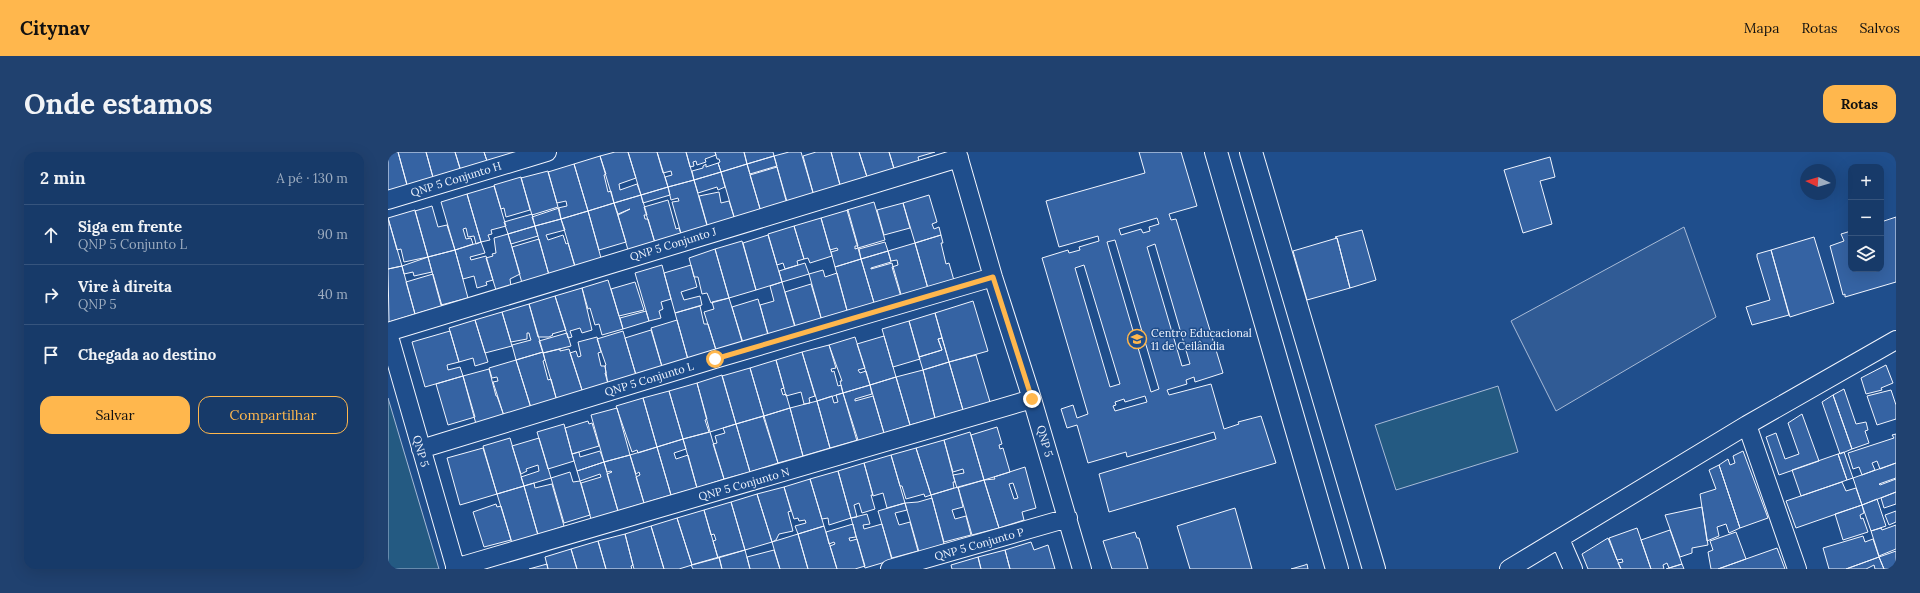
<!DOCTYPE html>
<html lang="pt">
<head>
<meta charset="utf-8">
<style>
  :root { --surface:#173a69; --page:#20416f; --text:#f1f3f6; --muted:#9eadc0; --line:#36547d; --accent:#ffb74d }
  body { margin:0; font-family:Lora,serif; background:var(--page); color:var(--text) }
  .controls { position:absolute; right:12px; top:12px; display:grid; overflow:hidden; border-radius:8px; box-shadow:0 4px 16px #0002 }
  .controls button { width:36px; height:36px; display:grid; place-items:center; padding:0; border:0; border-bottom:1px solid var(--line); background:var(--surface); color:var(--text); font:20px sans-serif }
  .compass { position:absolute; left:1412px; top:12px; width:36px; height:36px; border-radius:50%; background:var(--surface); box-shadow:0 4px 16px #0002; rotate:274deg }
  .stop { position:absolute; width:12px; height:12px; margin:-9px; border:3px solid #ffb74d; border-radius:50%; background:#fff }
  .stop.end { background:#ffb74d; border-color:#fff; box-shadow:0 1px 4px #0008 }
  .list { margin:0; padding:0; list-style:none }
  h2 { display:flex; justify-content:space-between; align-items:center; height:52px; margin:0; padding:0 16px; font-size:17px }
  h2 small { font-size:13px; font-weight:400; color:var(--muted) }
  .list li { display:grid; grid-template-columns:26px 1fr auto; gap:12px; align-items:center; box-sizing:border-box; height:60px; padding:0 16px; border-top:1px solid var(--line) }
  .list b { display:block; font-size:15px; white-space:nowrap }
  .list p { margin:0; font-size:13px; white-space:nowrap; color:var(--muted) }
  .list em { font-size:13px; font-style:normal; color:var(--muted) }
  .actions { display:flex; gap:8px; padding:12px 16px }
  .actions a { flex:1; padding:9px 0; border:1px solid var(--accent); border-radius:12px; text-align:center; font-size:14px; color:var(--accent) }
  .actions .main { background:var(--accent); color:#111 }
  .icon { flex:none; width:22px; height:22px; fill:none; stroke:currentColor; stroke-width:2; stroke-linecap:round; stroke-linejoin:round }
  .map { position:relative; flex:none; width:1508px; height:417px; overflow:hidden; border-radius:12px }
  header { display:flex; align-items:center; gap:24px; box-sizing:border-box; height:56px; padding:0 20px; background:var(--accent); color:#111 }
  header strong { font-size:19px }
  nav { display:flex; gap:22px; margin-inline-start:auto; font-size:14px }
  .intro { display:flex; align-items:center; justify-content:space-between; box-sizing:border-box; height:96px; padding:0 24px }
  h1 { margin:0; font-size:28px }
  .button { padding:10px 18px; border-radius:12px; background:var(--accent); color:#111; font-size:14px; font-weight:700 }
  main { display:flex; gap:24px; padding:0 24px }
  aside { flex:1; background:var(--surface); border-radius:12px; box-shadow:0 4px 16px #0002 }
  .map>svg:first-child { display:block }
  .green { fill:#245a82; stroke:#a8bbd7 }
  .parking { fill:#305b95; stroke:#a8bbd7 }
  .building { fill:#3563a3; stroke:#f2f6ff; fill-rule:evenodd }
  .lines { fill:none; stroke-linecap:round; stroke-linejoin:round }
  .street-casing { stroke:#f2f6ff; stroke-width:20 }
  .secondary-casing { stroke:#f2f6ff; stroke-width:24 }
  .street { stroke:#1f4e8c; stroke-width:18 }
  .secondary { stroke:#1f4e8c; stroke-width:22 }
  .route { stroke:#ffb74d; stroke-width:5 }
  .labels { text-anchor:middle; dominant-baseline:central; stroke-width:3; stroke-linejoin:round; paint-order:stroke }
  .street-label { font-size:11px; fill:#f2f6ff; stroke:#1f4e8c }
  .poi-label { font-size:11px; fill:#f2f6ff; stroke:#1f4e8c; text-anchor:start }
</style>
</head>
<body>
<header>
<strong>Citynav</strong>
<nav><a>Mapa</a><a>Rotas</a><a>Salvos</a></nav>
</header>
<div class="intro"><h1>Onde estamos</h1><a class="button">Rotas</a></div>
<main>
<aside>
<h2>2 min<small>A pé · 130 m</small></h2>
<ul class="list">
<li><svg class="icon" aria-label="ahead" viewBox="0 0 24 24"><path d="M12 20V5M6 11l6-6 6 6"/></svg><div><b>Siga em frente</b><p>QNP 5 Conjunto L</p></div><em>90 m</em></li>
<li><svg class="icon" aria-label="right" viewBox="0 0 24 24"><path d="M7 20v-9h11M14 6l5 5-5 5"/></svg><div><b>Vire à direita</b><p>QNP 5</p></div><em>40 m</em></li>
<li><svg class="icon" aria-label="arrive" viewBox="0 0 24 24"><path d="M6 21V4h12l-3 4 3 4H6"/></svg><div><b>Chegada ao destino</b></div></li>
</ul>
<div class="actions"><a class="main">Salvar</a><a>Compartilhar</a></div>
</aside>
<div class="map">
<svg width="1508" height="417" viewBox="0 0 1508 417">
  <rect width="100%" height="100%" fill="#1f4e8c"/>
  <!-- green -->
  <path class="green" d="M 1110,234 L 1130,300 L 1008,338 L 987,273 Z
    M 0,246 L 51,417 L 0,417 Z"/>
  <!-- parking -->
  <path class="parking" d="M 1296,75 L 1328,165 L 1168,259 L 1123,169 Z"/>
  <!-- building -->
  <path class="building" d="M 0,0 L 10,0 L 20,36 L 0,42 Z
    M 10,0 L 38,0 L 46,29 L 20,37 Z
    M 38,0 L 67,0 L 73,20 L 46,29 Z
    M 67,0 L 96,0 L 100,12 L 73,19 Z
    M 96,0 L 125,0 L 126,5 L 100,12 Z
    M 227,0 L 240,0 L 248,26 L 231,32 L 232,38 L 249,32 L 253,43 L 226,51 L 212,4 Z
    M 240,0 L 269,0 L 280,35 L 253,43 Z
    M 269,0 L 298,0 L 306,28 L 280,35 L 277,25 L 284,23 L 283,19 L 275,21 Z
    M 298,0 L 327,0 L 328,3 L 317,7 L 318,10 L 309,13 L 308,9 L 305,10 L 306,14 L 302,15 Z
    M 327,0 L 356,0 L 359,12 L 333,20 L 330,11 L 332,10 L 331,7 L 329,7 Z
    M 356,0 L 385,0 L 386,4 L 359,12 Z
    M 401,0 L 413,0 L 426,44 L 399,52 L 386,4 Z
    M 428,0 L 443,0 L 453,37 L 426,44 L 415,4 Z
    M 443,0 L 471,0 L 480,28 L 453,36 Z
    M 471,0 L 501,0 L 507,20 L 480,28 Z
    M 501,0 L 547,0 L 530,5 L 532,13 L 507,20 Z
    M 751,0 L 793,0 L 809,54 L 781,62 L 783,68 L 788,67 L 835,221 L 807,230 L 806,225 L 798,228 L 799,232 L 779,238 L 781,243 L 823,232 L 836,277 L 851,272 L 850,270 L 873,264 L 888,311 L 721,360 L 711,322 L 828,287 L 826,280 L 739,305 L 738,300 L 700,311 L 689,273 L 679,276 L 673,257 L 685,253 L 689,266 L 700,262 L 654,106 L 680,98 L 681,101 L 692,98 L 691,95 L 711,89 L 710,84 L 671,95 L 658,49 L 757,21 ZM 769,66 L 771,72 L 761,75 L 762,79 L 755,81 L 753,77 L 733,83 L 731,77 ZM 727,88 L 771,237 L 763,240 L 719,90 ZM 767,92 L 802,212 L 794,214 L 759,95 ZM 696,113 L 732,232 L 722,235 L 687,116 ZM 757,244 L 759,250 L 727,259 L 725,254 L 728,253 L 727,250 L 736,247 L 737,250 Z
    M 212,4 L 218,22 L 216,23 L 220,40 L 223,39 L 226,51 L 200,59 L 186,12 Z
    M 386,4 L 389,14 L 362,22 L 359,12 Z
    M 1162,5 L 1167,25 L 1152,29 L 1164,72 L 1135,81 L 1116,18 Z
    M 330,11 L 333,20 L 306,28 L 304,19 L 315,16 L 315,14 L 318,12 L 318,15 Z
    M 186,12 L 200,59 L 173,67 L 170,56 L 179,54 L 178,49 L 169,51 L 160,20 Z
    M 359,12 L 373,60 L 347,68 L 333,20 Z
    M 389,15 L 400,53 L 373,60 L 362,23 Z
    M 160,19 L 170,55 L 144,63 L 133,26 Z
    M 333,20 L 337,35 L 330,38 L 329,35 L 310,41 L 306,28 Z
    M 133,25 L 142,58 L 118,65 L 116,56 L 113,57 L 106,33 Z
    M 306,28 L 320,77 L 294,85 L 284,50 L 291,49 L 290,46 L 283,48 L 280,35 Z
    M 106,34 L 118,74 L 103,78 L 104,82 L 100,83 L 102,88 L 93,90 L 79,42 Z
    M 280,35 L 282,43 L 255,51 L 253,43 Z
    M 331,40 L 333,51 L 341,49 L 347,68 L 320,76 L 311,44 Z
    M 79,42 L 93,90 L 88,92 L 86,84 L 80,85 L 78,76 L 75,77 L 78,87 L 83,86 L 85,92 L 67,98 L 53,50 Z
    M 253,43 L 259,63 L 256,63 L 257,67 L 260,67 L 267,91 L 240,98 L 230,63 L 242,57 L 230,62 L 226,51 Z
    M 541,43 L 549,70 L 544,72 L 546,77 L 551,75 L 553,83 L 527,91 L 515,51 Z
    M 280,48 L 288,77 L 291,76 L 294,85 L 267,91 L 256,55 Z
    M 486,50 L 497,88 L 470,96 L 459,58 Z
    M 226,51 L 238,90 L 211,98 L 200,59 Z
    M 515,51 L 522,76 L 496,83 L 489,58 Z
    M 44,54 L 50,75 L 59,73 L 67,98 L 40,105 L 27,59 Z
    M 171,56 L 173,67 L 147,74 L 144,65 Z
    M 27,58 L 40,105 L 16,110 L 13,97 L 9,98 L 0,66 Z
    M 460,58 L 470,94 L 467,94 L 467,97 L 470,96 L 473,107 L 447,115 L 443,100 L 450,98 L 449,96 L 442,98 L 433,66 Z
    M 200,59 L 213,106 L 187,114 L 173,67 Z
    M 144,62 L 147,74 L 120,82 L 116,70 Z
    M 1508,65 L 1508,130 L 1457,145 L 1457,142 L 1455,143 L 1442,94 L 1456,89 L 1453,82 L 1463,79 L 1463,117 L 1493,117 L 1493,70 Z
    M 0,66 L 14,114 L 0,117 Z
    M 433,66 L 444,104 L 422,111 L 420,106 L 416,107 L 406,74 Z
    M 173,67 L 177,78 L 158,83 L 160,88 L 175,83 L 178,92 L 180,91 L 187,115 L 161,123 L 147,74 Z
    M 147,74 L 150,84 L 123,92 L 120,82 Z
    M 406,74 L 416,107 L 409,109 L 410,113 L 397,117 L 395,111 L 389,113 L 380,82 Z
    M 974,78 L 988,128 L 962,136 L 949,86 L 947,85 Z
    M 120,82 L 132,122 L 122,127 L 123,134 L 108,138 L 98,106 L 105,104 L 104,102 L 108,101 L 106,86 Z
    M 380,83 L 394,130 L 368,138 L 355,91 Z
    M 553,83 L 555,91 L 553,91 L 558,112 L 561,111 L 567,132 L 541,140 L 527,91 Z
    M 1426,85 L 1446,151 L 1402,165 L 1383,98 Z
    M 949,86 L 962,136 L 919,148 L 905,99 Z
    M 151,87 L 161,123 L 134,131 L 124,95 Z
    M 354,89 L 368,138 L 341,146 L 327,97 Z
    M 93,90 L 97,101 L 82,105 L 83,108 L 98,104 L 105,128 L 98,130 L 99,133 L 89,136 L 86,124 L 75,127 L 67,98 Z
    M 497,90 L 500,99 L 473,107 L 471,97 Z
    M 527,91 L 541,140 L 514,148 L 504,115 L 510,113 L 509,108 L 503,109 L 500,99 Z
    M 327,97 L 341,146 L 323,151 L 319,141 L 314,142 L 310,125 L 306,125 L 301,106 Z
    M 67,98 L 80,146 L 53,153 L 40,105 Z
    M 1383,98 L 1401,163 L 1364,173 L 1358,155 L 1382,148 L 1369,105 L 1369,102 Z
    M 500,99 L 503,110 L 483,116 L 483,117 L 504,111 L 514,146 L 487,154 L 473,107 Z
    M 40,105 L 44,120 L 26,124 L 25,120 L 16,122 L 14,114 Z
    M 473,107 L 487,154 L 460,162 L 447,115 Z
    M 417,111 L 421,122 L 394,130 L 391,119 Z
    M 274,113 L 283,147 L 273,150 L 275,157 L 271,159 L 273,166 L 261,169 L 247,121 Z
    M 303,113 L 309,135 L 293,140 L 296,148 L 312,144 L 314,153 L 287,161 L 276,121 Z
    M 14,114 L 27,162 L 1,170 L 0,117 Z
    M 435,118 L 437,125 L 449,121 L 460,162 L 434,169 L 421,122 Z
    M 45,122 L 54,154 L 27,162 L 18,130 Z
    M 220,128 L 235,177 L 214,183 L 211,172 L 207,173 L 202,156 L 200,157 L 194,136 Z
    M 247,130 L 256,158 L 231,164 L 223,137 Z
    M 394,130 L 408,179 L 381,187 L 372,153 L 386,149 L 382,134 Z
    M 423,132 L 434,169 L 408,177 L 397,140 Z
    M 194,136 L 204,178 L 194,181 L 192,176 L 182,179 L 184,185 L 180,186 L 167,144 Z
    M 167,144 L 178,178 L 164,182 L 165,183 L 161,185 L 150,185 L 141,152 Z
    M 341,146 L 356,194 L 328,198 L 316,160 L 326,157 L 324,150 Z
    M 370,147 L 381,185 L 355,193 L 344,155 Z
    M 585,149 L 600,199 L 561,210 L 547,161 Z
    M 141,152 L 155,200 L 128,208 L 124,193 L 143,188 L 142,185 L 141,181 L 139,181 L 139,187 L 123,190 L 114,160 Z
    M 312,154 L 316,172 L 320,172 L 328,198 L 301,211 L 287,161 Z
    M 258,159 L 261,169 L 235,177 L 232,166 Z
    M 114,160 L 124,194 L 97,201 L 87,168 Z
    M 547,161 L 554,186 L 550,187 L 554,198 L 531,205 L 521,169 Z
    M 87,168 L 100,210 L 87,214 L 85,206 L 71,210 L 61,176 Z
    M 289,168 L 301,211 L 275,218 L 263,176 Z
    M 521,169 L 532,207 L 505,215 L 494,177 Z
    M 263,178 L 275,218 L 248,223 L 237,186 Z
    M 62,179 L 71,210 L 59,213 L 60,218 L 72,215 L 75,224 L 37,235 L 24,190 Z
    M 235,179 L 248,223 L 221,235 L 217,221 L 218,221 L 217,214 L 218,213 L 209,187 Z
    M 179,181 L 183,194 L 155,201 L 151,189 Z
    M 496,184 L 508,225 L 482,233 L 469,192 Z
    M 209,185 L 213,200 L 210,201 L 213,214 L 217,214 L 220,233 L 195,241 L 182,201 L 188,199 L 190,205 L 193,204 L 190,190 Z
    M 467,185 L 477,216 L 470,218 L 472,221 L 478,219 L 482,233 L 455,241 L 452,229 L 454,229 L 441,193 Z
    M 554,186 L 561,210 L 535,218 L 531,205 L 554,198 L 550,187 Z
    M 441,193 L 448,216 L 443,217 L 444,220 L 446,219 L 450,234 L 453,233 L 455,241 L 429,249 L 414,200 Z
    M 172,197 L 172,199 L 181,197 L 195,241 L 169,249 L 155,201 Z
    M 155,200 L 157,208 L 155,209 L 160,228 L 163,227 L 169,249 L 143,256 L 128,208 Z
    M 414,200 L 427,244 L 421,246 L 422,251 L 416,252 L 413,240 L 398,244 L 388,208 Z
    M 588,203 L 602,250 L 575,258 L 561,210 Z
    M 128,208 L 143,256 L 116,264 L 105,230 L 110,229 L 109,225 L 104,226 L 101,216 Z
    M 388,208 L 396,236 L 393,237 L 395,243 L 398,242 L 402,256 L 376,264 L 362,216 Z
    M 561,210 L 575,258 L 547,266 L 535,218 Z
    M 1498,213 L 1505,231 L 1493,236 L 1494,238 L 1478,242 L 1473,226 Z
    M 362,216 L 376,264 L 348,272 L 334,224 Z
    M 101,217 L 108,244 L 109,244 L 116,264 L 88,272 L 75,224 Z
    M 535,218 L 547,266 L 522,273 L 508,225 Z
    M 334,223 L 348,272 L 322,280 L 309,231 Z
    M 75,224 L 87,265 L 60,273 L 48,232 Z
    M 508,225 L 522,273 L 496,281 L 482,233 Z
    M 309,231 L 319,267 L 317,268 L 321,280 L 295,287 L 281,239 Z
    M 482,233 L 484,242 L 467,247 L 467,249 L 485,244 L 496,281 L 469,289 L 455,241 Z
    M 1456,237 L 1468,272 L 1478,270 L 1480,278 L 1477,279 L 1481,291 L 1464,297 L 1445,243 Z
    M 1503,238 L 1508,253 L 1508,267 L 1489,273 L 1479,244 Z
    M 281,239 L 295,287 L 269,295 L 255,246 Z
    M 455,241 L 470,288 L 442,296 L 429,249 L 444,244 L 446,251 L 450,250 L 448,243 Z
    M 1445,243 L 1464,297 L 1452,302 L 1434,250 Z
    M 255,246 L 269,295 L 250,301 L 249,298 L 244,300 L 228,254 Z
    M 429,249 L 442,296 L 415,304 L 402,256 Z
    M 229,256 L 242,303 L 216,310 L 203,263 Z
    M 402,256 L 415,304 L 390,311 L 376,264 Z
    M 1414,262 L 1431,309 L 1391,323 L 1378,285 L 1388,281 L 1397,307 L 1411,302 L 1400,271 Z
    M 375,264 L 390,311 L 362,320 L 348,272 Z
    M 200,269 L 201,272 L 204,271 L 211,294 L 184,302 L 177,276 Z
    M 176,272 L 186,309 L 160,317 L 149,280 Z
    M 348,272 L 362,320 L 336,327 L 325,292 L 329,291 L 327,284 L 337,281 L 335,276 Z
    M 609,275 L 614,292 L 611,293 L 612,297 L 615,296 L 622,320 L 596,328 L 583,283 Z
    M 322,280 L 336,327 L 309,336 L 295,287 Z
    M 582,280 L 596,328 L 569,336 L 565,323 L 576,321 L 575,317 L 565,320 L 556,288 Z
    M 1508,282 L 1508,311 L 1492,317 L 1489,309 L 1484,311 L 1487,318 L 1474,323 L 1471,315 L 1465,317 L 1460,301 L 1506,286 L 1504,283 Z
    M 122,286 L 136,334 L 109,342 L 95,294 Z
    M 151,286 L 163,326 L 136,334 L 133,325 L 151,319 L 150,313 L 138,317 L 139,319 L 133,322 L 124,294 Z
    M 295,287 L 298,297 L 286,301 L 288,307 L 300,303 L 309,336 L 283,343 L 269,295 Z
    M 556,288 L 567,330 L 565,330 L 566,336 L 543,343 L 528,296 Z
    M 269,295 L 283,343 L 256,351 L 248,325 L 252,323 L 251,320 L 248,322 L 242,303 Z
    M 95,296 L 109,342 L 72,353 L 59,306 Z
    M 528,296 L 543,343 L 537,345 L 536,342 L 518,347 L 514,334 L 512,334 L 503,303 Z
    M 212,299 L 216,310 L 189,319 L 184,302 L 191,300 L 192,305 Z
    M 1355,299 L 1380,366 L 1352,376 L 1331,313 L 1340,307 L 1342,313 L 1347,311 L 1345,304 Z
    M 1456,300 L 1465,326 L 1459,328 L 1450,302 Z
    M 1450,302 L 1459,328 L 1413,344 L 1404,318 Z
    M 242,303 L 256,351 L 230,359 L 219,322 L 224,320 L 223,319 L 219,320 L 216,310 Z
    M 503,303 L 517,351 L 499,356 L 495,341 L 485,344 L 476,311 Z
    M 216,310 L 230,359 L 203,367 L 193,331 L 213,325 L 212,322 L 192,329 L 189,319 Z
    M 476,311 L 485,343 L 483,343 L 487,357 L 474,361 L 471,351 L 466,353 L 469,365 L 463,366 L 450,319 Z
    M 1508,311 L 1508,326 L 1491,332 L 1492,333 L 1508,327 L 1508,340 L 1474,353 L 1465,326 Z
    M 1331,313 L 1352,376 L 1341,381 L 1338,372 L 1329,375 L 1331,384 L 1319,389 L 1312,342 L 1328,337 L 1321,318 Z
    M 637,315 L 648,356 L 634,360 L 636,368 L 611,376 L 596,328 L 607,327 L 606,325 ZM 625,331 L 630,346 L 626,347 L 621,332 Z
    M 450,319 L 463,366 L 441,373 L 440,366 L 434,367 L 422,327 Z
    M 182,320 L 185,330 L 192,329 L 202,363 L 176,371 L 163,326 Z
    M 422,327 L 436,374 L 410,382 L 407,374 L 418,371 L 417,368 L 411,369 L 410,366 L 406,367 L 396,335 Z
    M 596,328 L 611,376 L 584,383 L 570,335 Z
    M 1454,330 L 1458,339 L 1468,336 L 1474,353 L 1408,376 L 1398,349 Z
    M 146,331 L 147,336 L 164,332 L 176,374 L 150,383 L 136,334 Z
    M 136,334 L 150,383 L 124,391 L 109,342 Z
    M 396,335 L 403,359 L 400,360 L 405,379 L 391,382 L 388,388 L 384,390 L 369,342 Z
    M 570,335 L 575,355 L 564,358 L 567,367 L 578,364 L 583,383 L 556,390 L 543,343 Z
    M 1508,340 L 1508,352 L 1496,356 L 1493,346 Z
    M 369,342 L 384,390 L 357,398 L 343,350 Z
    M 544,346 L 556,392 L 531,400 L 517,351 L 530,350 Z
    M 1489,347 L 1498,374 L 1483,379 L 1474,353 Z
    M 343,350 L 357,398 L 330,406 L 325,389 L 328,388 L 326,382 L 323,383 L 316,358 Z
    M 517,351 L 519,358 L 507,361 L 511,373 L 522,370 L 530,399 L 504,406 L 490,359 Z
    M 108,352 L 109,355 L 113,354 L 123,388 L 96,395 L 85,360 Z
    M 1474,353 L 1476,361 L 1472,363 L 1473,367 L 1475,366 L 1480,380 L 1455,388 L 1447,362 Z
    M 1314,355 L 1320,393 L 1304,396 L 1304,401 L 1292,405 L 1277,363 Z
    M 847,356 L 864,417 L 802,417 L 789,374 Z
    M 316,358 L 330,406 L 304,413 L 289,366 Z
    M 1508,359 L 1508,370 L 1501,373 L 1497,363 Z
    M 479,362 L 482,372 L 475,373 L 476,377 L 494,372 L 504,408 L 477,416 L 463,366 Z
    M 289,366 L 304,413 L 291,417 L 276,417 L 263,374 Z
    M 465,372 L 468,385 L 461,386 L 462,389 L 469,387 L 477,414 L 467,417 L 449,417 L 442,394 L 447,392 L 446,390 L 441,392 L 438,380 Z
    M 1508,373 L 1508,397 L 1491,404 L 1483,379 L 1493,376 L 1494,378 Z
    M 263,374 L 276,417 L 246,417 L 237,382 Z
    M 436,374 L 449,417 L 420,417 L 410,382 Z
    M 1249,376 L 1263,417 L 1233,417 L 1230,411 L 1235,410 L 1234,407 L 1229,408 L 1221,386 Z
    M 1282,378 L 1294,412 L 1281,416 L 1279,411 L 1275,413 L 1276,417 L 1263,417 L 1253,388 Z
    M 747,380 L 749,386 L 751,386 L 760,417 L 724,417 L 715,389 Z
    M 1348,380 L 1358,407 L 1330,417 L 1323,417 L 1320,400 L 1325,398 L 1322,389 Z
    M 237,382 L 245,413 L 243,414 L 244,417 L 218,417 L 210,389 Z
    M 410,382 L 420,417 L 392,417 L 384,390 Z
    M 1475,384 L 1477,390 L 1485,387 L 1491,405 L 1458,417 L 1441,417 L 1435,396 Z
    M 1220,386 L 1233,417 L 1200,417 L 1194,402 Z
    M 210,389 L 218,417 L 189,417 L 183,397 Z
    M 643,390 L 646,398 L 660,393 L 667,417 L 622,417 L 617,398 Z
    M 1389,396 L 1397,417 L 1330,417 L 1358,407 Z
    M 183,397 L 189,417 L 160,417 L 157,405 Z
    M 357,398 L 362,417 L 334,417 L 331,405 Z
    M 386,398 L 392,417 L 362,417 L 359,405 Z
    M 617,398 L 622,417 L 593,417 L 590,405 Z
    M 1508,399 L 1508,417 L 1496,417 L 1491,405 Z
    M 331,405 L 334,417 L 305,417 L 303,413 Z
    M 590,405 L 593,417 L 564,417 L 563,413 Z
    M 1491,405 L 1496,417 L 1487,417 L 1486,413 L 1478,417 L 1458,417 Z
    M 159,412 L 160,417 L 141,417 Z
    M 919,412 L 920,417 L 903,417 L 917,413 Z
    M 1294,412 L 1296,417 L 1278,417 L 1281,416 Z"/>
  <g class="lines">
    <defs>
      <path id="street" d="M 569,0 L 605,125 L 644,247 L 694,417
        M 0,48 L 159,0
        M 0,180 L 571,6
        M 0,181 L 68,417
        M 1359,273 L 1409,417
        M 33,297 L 327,207 L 605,125
        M 1172,387 L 1185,417
        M 67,416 L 644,247
        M 502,417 L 680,366
        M 1121,417 L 1359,273 L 1508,188"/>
      <path id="secondary" d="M 828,0 L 949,417
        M 863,0 L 986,417"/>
    </defs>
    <!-- street casing -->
    <use href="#street" class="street-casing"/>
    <!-- secondary casing -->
    <use href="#secondary" class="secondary-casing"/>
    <!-- street -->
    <use href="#street" class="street"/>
    <!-- secondary -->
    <use href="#secondary" class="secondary"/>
  </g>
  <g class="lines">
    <!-- route -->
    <path class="route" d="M 327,207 L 605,125 L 644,247"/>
  </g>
  <!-- icons -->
  <defs>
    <symbol id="school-ring" viewBox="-11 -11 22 22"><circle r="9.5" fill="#1f4e8c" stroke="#ffb74d" stroke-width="1.5"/><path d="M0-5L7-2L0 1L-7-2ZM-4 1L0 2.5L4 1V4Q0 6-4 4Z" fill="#ffb74d"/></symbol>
  </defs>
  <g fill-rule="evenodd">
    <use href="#school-ring" x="738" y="176" width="22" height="22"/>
  </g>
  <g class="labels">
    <!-- street labels -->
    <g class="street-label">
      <text transform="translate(68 27) rotate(-17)">QNP 5 Conjunto H</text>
      <text transform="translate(285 92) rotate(-17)">QNP 5 Conjunto J</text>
      <text transform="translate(261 227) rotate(-17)">QNP 5 Conjunto L</text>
      <text transform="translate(657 289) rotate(74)">QNP 5</text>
      <text transform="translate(33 299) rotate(74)">QNP 5</text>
      <text transform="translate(356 332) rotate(-16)">QNP 5 Conjunto N</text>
      <text transform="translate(591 392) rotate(-16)">QNP 5 Conjunto P</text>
    </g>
    <!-- poi labels -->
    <g class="poi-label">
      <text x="763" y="181">Centro Educacional<tspan x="763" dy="13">11 de Ceilândia</tspan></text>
    </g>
  </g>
</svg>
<div class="controls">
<button>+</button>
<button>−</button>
<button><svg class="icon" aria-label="layers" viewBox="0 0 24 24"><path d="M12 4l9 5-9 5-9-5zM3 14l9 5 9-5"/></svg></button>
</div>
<svg class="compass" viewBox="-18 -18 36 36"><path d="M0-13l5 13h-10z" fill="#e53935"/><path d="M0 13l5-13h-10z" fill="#9eadc0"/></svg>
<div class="stop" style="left:327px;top:207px"></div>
<div class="stop end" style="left:644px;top:247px"></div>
</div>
</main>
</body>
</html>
